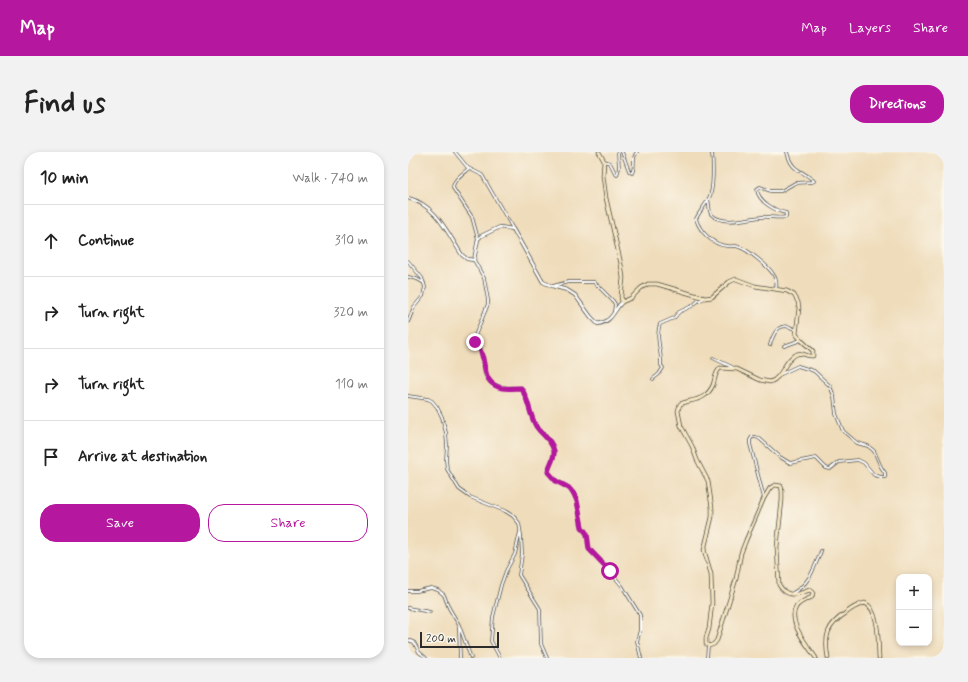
<!DOCTYPE html>
<html lang="en">
<head>
<meta charset="utf-8">
<style>
  :root { --surface:#fff; --page:#f2f2f2; --text:#222; --muted:#767676; --line:#e0e0e0; --accent:#b5179e }
  body { margin:0; font-family:Mynerve,sans-serif; background:var(--page); color:var(--text) }
  .controls { position:absolute; right:12px; bottom:12px; display:grid; overflow:hidden; border-radius:8px; box-shadow:0 2px 6px #0003 }
  .controls button { width:36px; height:36px; display:grid; place-items:center; padding:0; border:0; border-bottom:1px solid var(--line); background:var(--surface); color:var(--text); font:20px sans-serif }
  .scale { position:absolute; left:12px; bottom:10px; width:79px; box-sizing:border-box; padding-left:4px; border:2px solid #2b2b2b; border-top:0; font-size:11px; line-height:14px; white-space:nowrap; color:#2b2b2b; -webkit-text-stroke:3px #fbf7ec; paint-order:stroke }
  .stop { position:absolute; width:12px; height:12px; margin:-9px; border:3px solid #b5179e; border-radius:50%; background:#fff }
  .stop.end { background:#b5179e; border-color:#fff; box-shadow:0 1px 4px #0008 }
  .list { margin:0; padding:0; list-style:none }
  h2 { display:flex; justify-content:space-between; align-items:center; height:52px; margin:0; padding:0 16px; font-size:17px }
  h2 small { font-size:13px; font-weight:400; color:var(--muted) }
  .list li { display:grid; grid-template-columns:26px 1fr auto; gap:12px; align-items:center; box-sizing:border-box; height:72px; padding:0 16px; border-top:1px solid var(--line) }
  .list b { display:block; font-size:15px; white-space:nowrap }
  .list em { font-size:13px; font-style:normal; color:var(--muted) }
  .actions { display:flex; gap:8px; padding:12px 16px }
  .actions a { flex:1; padding:9px 0; border:1px solid var(--accent); border-radius:16px; text-align:center; font-size:14px; color:var(--accent) }
  .actions .main { background:var(--accent); color:#fff }
  .icon { flex:none; width:22px; height:22px; fill:none; stroke:currentColor; stroke-width:2; stroke-linecap:round; stroke-linejoin:round }
  .map { position:relative; flex:none; width:536px; height:506px; overflow:hidden; border-radius:16px }
  header { display:flex; align-items:center; gap:24px; box-sizing:border-box; height:56px; padding:0 20px; background:var(--accent); color:#fff }
  header strong { font-size:19px }
  nav { display:flex; gap:22px; margin-inline-start:auto; font-size:14px }
  .intro { display:flex; align-items:center; justify-content:space-between; box-sizing:border-box; height:96px; padding:0 24px }
  h1 { margin:0; font-size:28px }
  .button { padding:10px 18px; border-radius:16px; background:var(--accent); color:#fff; font-size:14px; font-weight:700 }
  main { display:flex; gap:24px; padding:0 24px }
  aside { flex:1; background:var(--surface); border-radius:16px; box-shadow:0 2px 6px #0003 }
  .map>svg:first-child { display:block }
  .lines { fill:none; stroke-linecap:round; stroke-linejoin:round }
  .minor-casing { stroke:#484640; stroke-width:3.5 }
  .tertiary-casing { stroke:#484640; stroke-width:4 }
  .secondary-casing { stroke:#484640; stroke-width:4.5 }
  .minor { stroke:#fff; stroke-width:2 }
  .tertiary { stroke:#fff; stroke-width:2.5 }
  .secondary { stroke:#f7e8c3; stroke-width:3 }
  .route { stroke:#b5179e; stroke-width:5 }
</style>
</head>
<body>
<header>
<strong>Map</strong>
<nav><a>Map</a><a>Layers</a><a>Share</a></nav>
</header>
<div class="intro"><h1>Find us</h1><a class="button">Directions</a></div>
<main>
<aside>
<h2>10 min<small>Walk · 740 m</small></h2>
<ul class="list">
<li><svg class="icon" aria-label="ahead" viewBox="0 0 24 24"><path d="M12 20V5M6 11l6-6 6 6"/></svg><div><b>Continue</b></div><em>310 m</em></li>
<li><svg class="icon" aria-label="right" viewBox="0 0 24 24"><path d="M7 20v-9h11M14 6l5 5-5 5"/></svg><div><b>Turn right</b></div><em>320 m</em></li>
<li><svg class="icon" aria-label="right" viewBox="0 0 24 24"><path d="M7 20v-9h11M14 6l5 5-5 5"/></svg><div><b>Turn right</b></div><em>110 m</em></li>
<li><svg class="icon" aria-label="arrive" viewBox="0 0 24 24"><path d="M6 21V4h12l-3 4 3 4H6"/></svg><div><b>Arrive at destination</b></div></li>
</ul>
<div class="actions"><a class="main">Save</a><a>Share</a></div>
</aside>
<div class="map">
<svg width="536" height="506" viewBox="0 0 536 506">
  <rect width="100%" height="100%" fill="#fbf7ec"/>
  <filter id="ink" filterUnits="userSpaceOnUse"><feTurbulence type="fractalNoise" baseFrequency=".025" numOctaves="2"/><feDisplacementMap in="SourceGraphic" scale="8" xChannelSelector="R" yChannelSelector="G"/><feConvolveMatrix kernelMatrix="1 2 1 2 8 2 1 2 1" color-interpolation-filters="sRGB"/></filter>
  <filter id="wash" filterUnits="userSpaceOnUse"><feTurbulence type="fractalNoise" baseFrequency=".012" numOctaves="4" result="noise"/><feDisplacementMap in="SourceGraphic" scale="16" xChannelSelector="R" yChannelSelector="G"/><feGaussianBlur stdDeviation="0.9" result="paint"/><feColorMatrix in="noise" values="0 0 0 0 0 0 0 0 0 0 0 0 0 0 0 0 0 1.4 0 .05"/><feComposite in="paint" operator="in"/></filter>
  <g filter="url(#wash)">
    <rect width="100%" height="100%" fill="#efdcba"/>
  </g>
  <g filter="url(#ink)">
    <g class="lines">
      <defs>
        <path id="minor" d="M 47,0 L 60,16 L 74,23 L 105,77
          M 214,0 L 221,19 L 224,21 C 228,14 223,6 229,0
          M 304,0 C 305,10 306,38 301,46 C 297,54 291,60 288,67 C 292,80 305,93 319,94 C 323,95 327,93 331,95 C 339,97 361,115 365,122 C 368,126 369,132 368,137
          M 196,9 L 202,11 L 207,21 L 209,23 L 211,16 L 210,0
          M 60,17 C 54,22 45,28 45,36 L 64,65 L 70,87
          M 300,48 C 302,53 300,59 304,63 C 315,74 340,66 353,65 C 362,64 370,67 378,65 L 378,61 C 368,59 350,50 349,37 L 352,35 L 363,39 L 373,39 L 387,31 L 404,30 L 406,29 C 394,17 384,21 379,0
          M 66,108 L 76,126 L 80,148 L 80,152 L 66,186 C 67,192 72,196 74,203 C 76,209 76,215 77,222 C 82,237 100,236 113,236 C 121,247 121,262 128,274 C 134,283 144,288 146,299 C 147,306 141,313 140,320 L 148,329 L 158,334 L 166,342 L 169,349 L 174,375 L 179,382 L 181,397 L 197,413 L 214,434 L 232,463 L 232,478 L 229,489 L 233,506
          M 0,109 L 14,126 L 17,135 L 15,144 L 6,155 L 0,170
          M 0,125 L 9,127 L 16,131
          M 145,134 L 160,130 L 186,130 L 205,149 L 207,152 L 206,160
          M 362,193 C 366,179 372,168 388,178
          M 376,194 L 393,188
          M 305,206 L 326,216
          M 245,227 L 251,222 L 255,216 L 253,213 C 254,199 247,186 252,172 L 266,166 L 271,160 L 284,154 L 290,149 L 297,146
          M 0,244 L 20,247 L 24,249 L 29,255 L 34,265 L 38,281 L 39,293 L 38,308 L 39,317 L 51,337 L 62,345 L 97,359 L 105,364 L 111,371 L 113,383 L 114,402 L 111,423 L 132,457 L 133,492 L 139,506
          M 356,346 L 342,292 L 342,288 L 344,285 L 348,285 L 352,287 L 372,305 L 382,311 L 408,306 L 418,316 L 422,317 L 431,310 L 450,308 L 456,311 L 466,323 L 473,325 L 477,325 L 477,321 L 473,315 L 466,299 L 460,294 L 449,291 L 435,279 L 428,262 L 426,244 L 422,234 L 406,219 L 390,214 L 373,222
          M 0,439 L 9,439 L 23,436 L 30,438 L 36,443 L 41,456 L 51,473 L 63,506
          M 383,442 C 401,433 406,417 413,399
          M 0,456 L 22,460
          M 51,475 L 52,506
          M 0,488 L 6,490 L 11,500 L 18,506
          M 92,506 L 83,489 L 85,465 L 93,433 L 98,419 L 107,402 L 112,380
          M 299,506 L 300,493"/>
        <path id="tertiary" d="M 0,46 C 28,53 39,80 54,103 L 59,107 L 66,108 L 70,87 L 73,84 L 92,75 L 105,77 L 135,130 L 144,134 L 159,138 L 167,143 L 183,165 L 190,172 C 205,169 205,159 214,150"/>
        <path id="secondary" d="M 191,0 L 196,9 L 195,24 L 198,46 L 213,112 L 215,126 L 213,144 L 214,150 L 223,146 L 233,136 L 240,132 L 249,132 L 297,146 L 304,145 L 321,130 L 328,127 L 347,134 L 379,139 L 386,143 L 390,150 L 391,156 L 388,182 L 393,188 L 405,199 L 405,204 C 399,205 395,200 389,202 C 376,207 375,226 362,230 L 352,228 L 329,217 L 312,216 C 307,221 307,227 305,233 C 298,249 285,247 272,252 L 270,259 L 273,274 L 284,294 L 289,308 L 300,329 L 304,356 L 304,365 L 296,398 L 303,422 L 304,451 L 301,477 L 298,486 L 298,492 L 301,494 L 306,492 L 309,488 L 328,427 L 333,401 L 338,388 L 356,346 L 362,336 L 367,333 L 373,334 L 374,339 L 374,348 L 369,395 L 371,433 C 380,447 389,442 402,438 L 405,440 L 404,445 C 399,447 391,450 388,455 C 379,470 400,494 408,506
          M 420,506 C 416,484 419,473 438,461 C 444,456 449,453 457,451 C 472,458 470,492 471,506"/>
      </defs>
      <!-- minor casing -->
      <use href="#minor" class="minor-casing"/>
      <!-- tertiary casing -->
      <use href="#tertiary" class="tertiary-casing"/>
      <!-- secondary casing -->
      <use href="#secondary" class="secondary-casing"/>
      <!-- minor -->
      <use href="#minor" class="minor"/>
      <!-- tertiary -->
      <use href="#tertiary" class="tertiary"/>
      <!-- secondary -->
      <use href="#secondary" class="secondary"/>
    </g>
  </g>
  <g class="lines" filter="url(#ink)">
    <!-- route -->
    <path class="route" d="M 67,190 C 70,194 73,198 74,203 C 78,217 76,232 94,236 C 100,237 106,236 113,236 C 121,247 121,262 128,274 C 134,283 144,288 146,299 C 147,306 141,313 140,320 L 148,329 L 161,336 L 166,342 L 169,349 L 174,375 L 179,382 L 181,397 L 202,419"/>
  </g>
</svg>
<div class="controls">
<button>+</button>
<button>−</button>
</div>
<div class="scale">200 m</div>
<div class="stop" style="left:202px;top:419px"></div>
<div class="stop end" style="left:67px;top:190px"></div>
</div>
</main>
</body>
</html>
